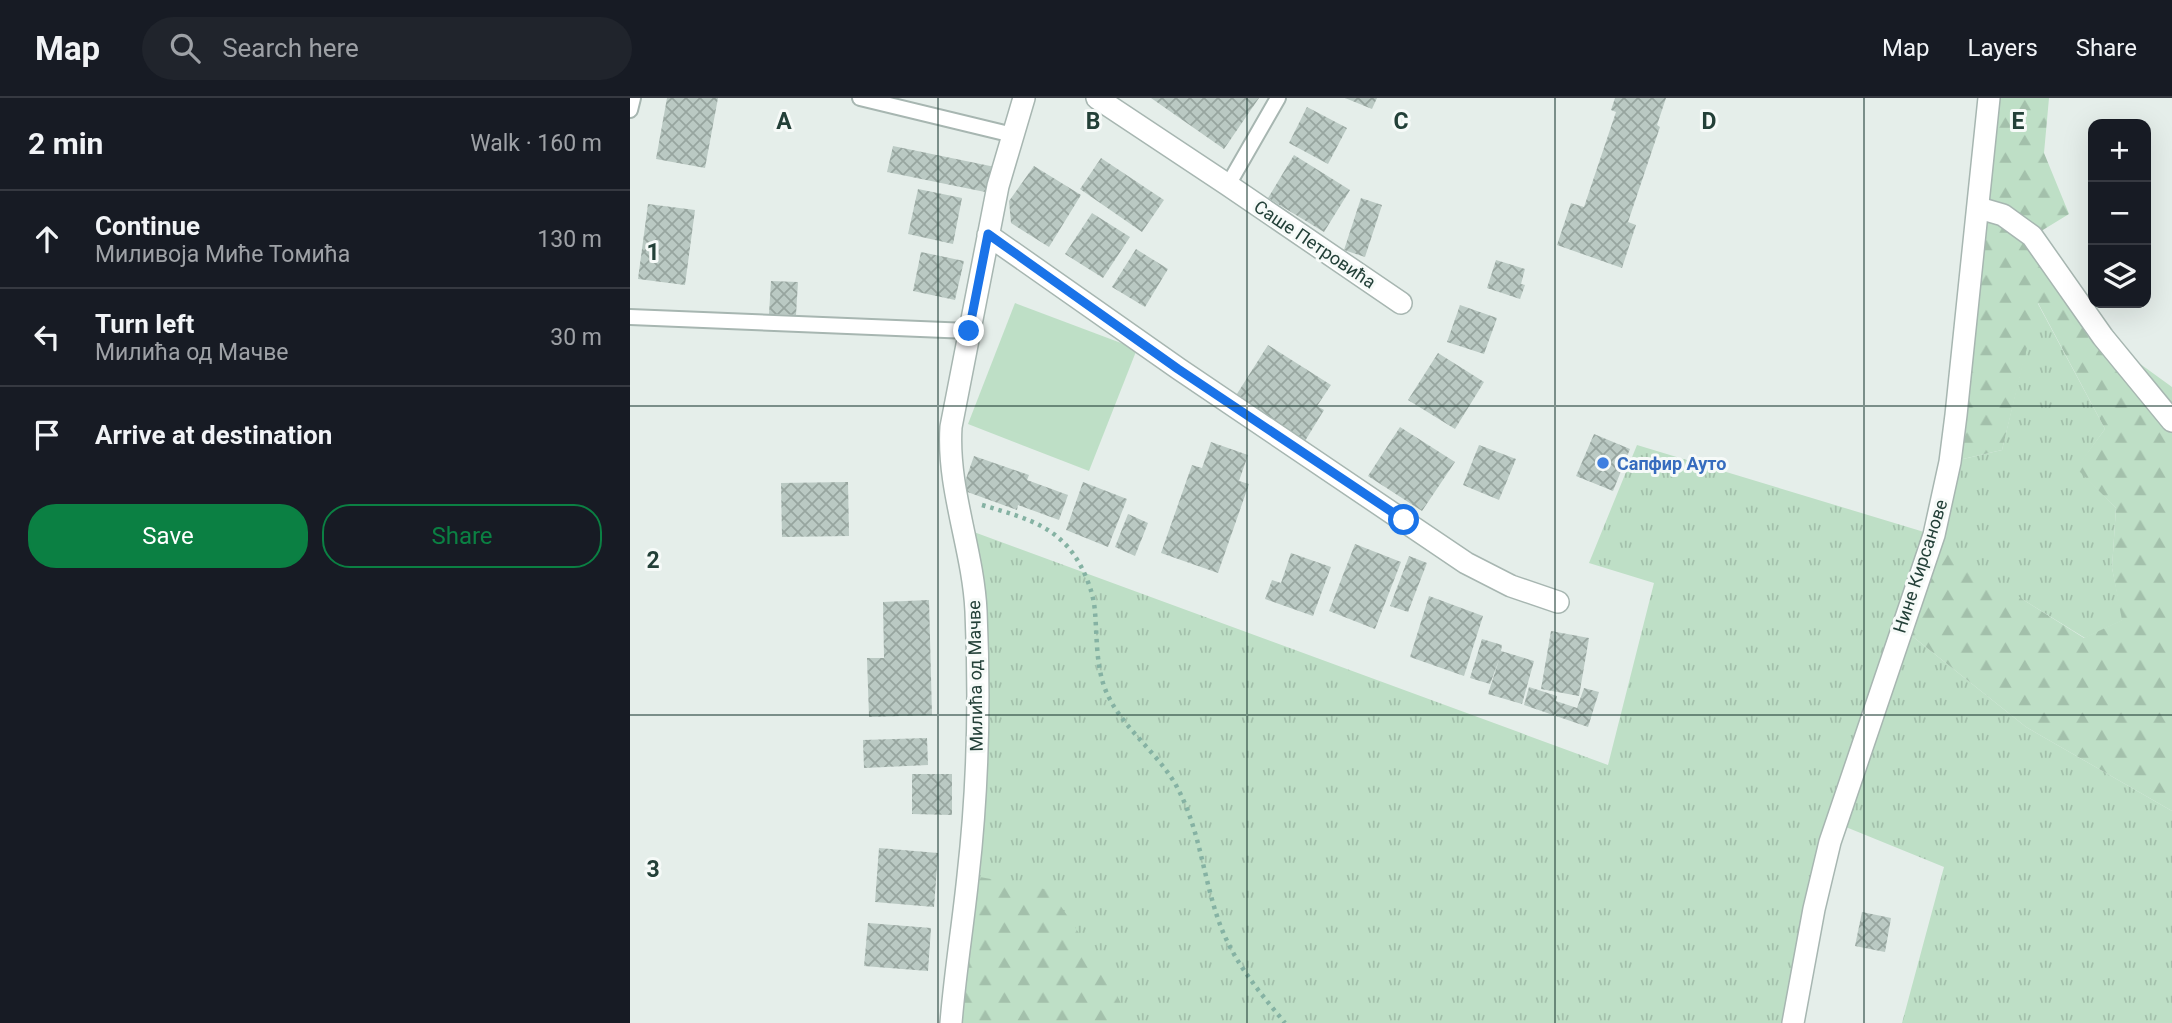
<!DOCTYPE html>
<html lang="en">
<head>
<meta charset="utf-8">
<style>
  :root { --surface:#171b24; --page:#20242c; --text:#f1f3f6; --muted:#9ea1a6; --line:#363941; --accent:#0b8043 }
  body { margin:0; font-family:Roboto,sans-serif; background:var(--page); color:var(--text) }
  .controls { position:absolute; right:21px; top:21px; display:grid; overflow:hidden; border-radius:14px; box-shadow:0 7px 28px #0002 }
  .controls button { width:63px; height:63px; display:grid; place-items:center; padding:0; border:0; border-bottom:2px solid var(--line); background:var(--surface); color:var(--text); font:35px sans-serif }
  .stop { position:absolute; width:21px; height:21px; margin:-16px; border:5px solid #1a73e8; border-radius:50%; background:#fff }
  .stop.end { background:#1a73e8; border-color:#fff; box-shadow:0 2px 7px #0008 }
  .list { margin:0; padding:0; list-style:none }
  h2 { display:flex; justify-content:space-between; align-items:center; height:91px; margin:0; padding:0 28px; font-size:30px }
  h2 small { font-size:23px; font-weight:400; color:var(--muted) }
  .list li { display:grid; grid-template-columns:46px 1fr auto; gap:21px; align-items:center; box-sizing:border-box; height:98px; padding:0 28px; border-top:2px solid var(--line) }
  .list b { display:block; font-size:26px; white-space:nowrap }
  .list p { margin:0; font-size:23px; white-space:nowrap; color:var(--muted) }
  .list em { font-size:23px; font-style:normal; color:var(--muted) }
  .actions { display:flex; gap:14px; padding:21px 28px }
  .actions a { flex:1; padding:16px 0; border:2px solid var(--accent); border-radius:28px; text-align:center; font-size:24px; color:var(--accent) }
  .actions .main { background:var(--accent); color:#fff }
  .icon { flex:none; width:38px; height:38px; fill:none; stroke:currentColor; stroke-width:2; stroke-linecap:round; stroke-linejoin:round }
  .map { position:relative; flex:none; width:1542px; height:925px; overflow:hidden }
  header { display:flex; align-items:center; gap:42px; box-sizing:border-box; height:98px; padding:0 35px; background:var(--surface); border-bottom:2px solid var(--line) }
  header strong { font-size:33px }
  nav { display:flex; gap:38px; margin-inline-start:auto; font-size:24px }
  .search { width:490px; height:63px; background:var(--page); display:flex; align-items:center; gap:18px; box-sizing:border-box; padding:0 24px; border-radius:38px; color:var(--muted); font-size:26px }
  main { display:flex }
  aside { flex:1; background:var(--surface) }
  .map>svg:first-child { display:block }
  .grass { fill:url(#grass-tufts) }
  .forest { fill:url(#forest-firs) }
  .pitch { fill:#bedfc6 }
  .building { fill:url(#building-cross-hatch) }
  .lines { fill:none; stroke-linecap:round; stroke-linejoin:round }
  .service-casing { stroke:#a7b6b1; stroke-width:18 }
  .minor-casing { stroke:#a7b6b1; stroke-width:24 }
  .tertiary-casing { stroke:#a7b6b1; stroke-width:24 }
  .path { stroke:#85b2a3; stroke-width:4.5; stroke-dasharray:3.5 5; stroke-linecap:butt }
  .service { stroke:#fff; stroke-width:14 }
  .minor { stroke:#fff; stroke-width:21 }
  .tertiary { stroke:#fff; stroke-width:21 }
  .route { stroke:#1a73e8; stroke-width:9 }
  .grid { fill:none; stroke:#234038; stroke-width:2; stroke-opacity:0.55 }
  .shop-dot { fill:#3f7fe0; stroke:#f6faf8; stroke-width:2.5 }
  .labels { text-anchor:middle; dominant-baseline:central; stroke-width:6; stroke-linejoin:round; paint-order:stroke }
  .street-label { font-size:18px; fill:#234038; stroke:#f6faf8 }
  .shop-label { font-size:18px; font-weight:bold; fill:#366cbe; stroke:#f6faf8; text-anchor:start }
  .grid-label { font-size:23px; text-anchor:middle; font-weight:bold; fill:#234038; stroke:#f6faf8; stroke-width:6; stroke-linejoin:round; paint-order:stroke }
</style>
</head>
<body>
<header>
<strong>Map</strong>
<div class="search"><svg class="icon" aria-label="search" viewBox="0 0 24 24"><circle cx="10" cy="10" r="6"/><path d="M15 15l6 6"/></svg>Search here</div>
<nav><a>Map</a><a>Layers</a><a>Share</a></nav>
</header>
<main>
<aside>
<h2>2 min<small>Walk · 160 m</small></h2>
<ul class="list">
<li><svg class="icon" aria-label="ahead" viewBox="0 0 24 24"><path d="M12 20V5M6 11l6-6 6 6"/></svg><div><b>Continue</b><p>Миливоја Миће Томића</p></div><em>130 m</em></li>
<li><svg class="icon" aria-label="left" viewBox="0 0 24 24"><path d="M17 20v-9H6M10 6l-5 5 5 5"/></svg><div><b>Turn left</b><p>Милића од Мачве</p></div><em>30 m</em></li>
<li><svg class="icon" aria-label="arrive" viewBox="0 0 24 24"><path d="M6 21V4h12l-3 4 3 4H6"/></svg><div><b>Arrive at destination</b></div></li>
</ul>
<div class="actions"><a class="main">Save</a><a>Share</a></div>
</aside>
<div class="map">
<svg width="1542" height="925" viewBox="0 0 1542 925">
  <defs>
    <pattern id="grass-tufts" width="24" height="20" patternUnits="userSpaceOnUse" patternTransform="scale(1.75)"><rect width="24" height="20" fill="#bedfc6"/><path d="M3 7l-1-3M5 7V3M7 7l1-3M15 17l-1-3M17 17v-4M19 17l1-3" fill="none" stroke="#a3c0ab"/></pattern>
    <pattern id="forest-firs" width="22" height="20" patternUnits="userSpaceOnUse" patternTransform="scale(1.75)"><rect width="22" height="20" fill="#bedfc6"/><path d="M5 1l3.5 6h-7zM16 11l3.5 6h-7z" fill="#a3c0ab"/></pattern>
    <pattern id="building-cross-hatch" width="8" height="8" patternUnits="userSpaceOnUse" patternTransform="scale(1.75)"><rect width="8" height="8" fill="#bac9c3"/><path d="M0 0l8 8M0 8l8-8" fill="none" stroke="#97a59f"/></pattern>
  </defs>
  <rect width="100%" height="100%" fill="#e5eeea"/>
  <!-- grass -->
  <path class="grass" d="M 1407,204 L 1475,331 L 1447,370 L 1486,410 L 1482,470 L 1493,522 L 1455,540 L 1392,501 L 1272,530 L 1396,629 L 1542,713 L 1542,925 L 1272,925 L 1314,769 L 1206,725 L 1165,925 L 499,925 L 339,777 L 346,669 L 333,430 L 978,667 L 1024,485 L 959,465 L 1007,347 L 1304,437 L 1320,364 L 1372,352 Z"/>
  <!-- forest -->
  <path class="forest" d="M 1359,0 L 1419,0 L 1414,55 L 1439,116 L 1403,138 L 1473,239 L 1542,289 L 1542,713 L 1396,629 L 1272,530 L 1304,437 L 1392,501 L 1454,540 L 1492,522 L 1482,470 L 1486,410 L 1446,370 L 1475,331 L 1408,205 L 1372,352 L 1320,364 Z
    M 339,777 L 420,792 L 479,880 L 500,925 L 321,925 Z"/>
  <!-- pitch -->
  <path class="pitch" d="M 385,205 L 507,251 L 459,373 L 338,326 Z"/>
  <!-- building -->
  <path class="building" d="M 37,0 L 88,0 L 75,70 L 26,61 Z
    M 521,0 L 629,0 L 594,51 Z
    M 715,0 L 747,0 L 742,11 Z
    M 985,0 L 1036,0 L 1027,27 L 1030,29 L 998,124 L 1006,127 L 992,170 L 927,147 L 941,105 L 954,109 L 986,14 L 981,12 Z
    M 677,9 L 717,30 L 698,66 L 659,45 Z
    M 263,48 L 365,69 L 360,95 L 257,74 Z
    M 664,57 L 720,92 L 694,134 L 638,100 Z
    M 471,60 L 534,102 L 512,134 L 450,91 Z
    M 404,68 L 451,97 L 419,149 L 381,125 L 379,103 Z
    M 288,91 L 332,100 L 323,146 L 278,136 Z
    M 731,100 L 752,107 L 735,159 L 714,152 Z
    M 18,106 L 65,112 L 55,187 L 8,181 Z
    M 462,115 L 500,139 L 473,180 L 435,156 Z
    M 506,151 L 538,171 L 515,209 L 482,189 Z
    M 291,154 L 334,163 L 325,202 L 283,193 Z
    M 866,162 L 895,171 L 891,186 L 895,187 L 890,201 L 857,190 Z
    M 141,183 L 168,184 L 166,217 L 139,216 Z
    M 830,207 L 867,220 L 854,256 L 817,244 Z
    M 638,247 L 701,287 L 687,308 L 694,312 L 675,343 L 605,299 Z
    M 808,255 L 854,284 L 825,331 L 778,302 Z
    M 770,329 L 825,364 L 792,413 L 738,378 Z
    M 964,336 L 1000,351 L 983,393 L 946,378 Z
    M 581,344 L 618,357 L 609,383 L 619,386 L 588,475 L 531,455 L 562,367 L 572,370 Z
    M 849,347 L 886,361 L 869,402 L 833,387 Z
    M 344,358 L 399,377 L 397,382 L 438,397 L 429,422 L 388,407 L 387,412 L 332,392 Z
    M 218,384 L 219,438 L 152,439 L 151,385 Z
    M 453,384 L 497,401 L 478,449 L 436,432 Z
    M 498,416 L 518,425 L 505,458 L 485,449 Z
    M 725,446 L 771,464 L 745,531 L 699,513 Z
    M 661,455 L 701,469 L 683,518 L 635,501 L 642,482 L 651,485 Z
    M 779,458 L 797,465 L 778,514 L 760,508 Z
    M 799,498 L 853,518 L 834,578 L 780,559 Z
    M 299,502 L 302,617 L 239,619 L 237,560 L 254,560 L 253,504 Z
    M 921,533 L 959,540 L 949,598 L 911,591 Z
    M 852,541 L 872,547 L 871,553 L 904,563 L 892,606 L 858,596 L 869,562 L 860,586 L 840,580 Z
    M 899,589 L 927,598 L 926,603 L 947,610 L 954,590 L 969,594 L 958,629 L 894,607 Z
    M 297,640 L 298,667 L 234,670 L 233,642 Z
    M 282,676 L 322,676 L 322,717 L 282,716 Z
    M 249,750 L 308,755 L 304,809 L 245,804 Z
    M 1232,814 L 1261,820 L 1255,854 L 1225,848 Z
    M 238,825 L 301,830 L 298,873 L 234,868 Z"/>
  <g class="lines">
    <defs>
      <path id="service" d="M 230,0 L 383,37
        M 0,12 L 3,0
        M 598,87 L 648,0
        M 0,219 L 339,233"/>
      <path id="minor" d="M 467,0 L 598,87 L 771,205
        M 1349,110 L 1373,117 L 1402,138 L 1473,239 L 1542,323
        M 358,137 L 549,271 L 836,465 L 881,488 L 928,504
        M 321,925 C 325,875 333,827 338,778 C 348,690 350,601 346,513 C 343,451 317,391 321,329 L 368,88 L 394,0"/>
      <path id="tertiary" d="M 1163,925 L 1184,811 L 1200,744 L 1304,437 L 1320,364 L 1326,317 L 1359,0"/>
    </defs>
    <!-- service casing -->
    <use href="#service" class="service-casing"/>
    <!-- minor casing -->
    <use href="#minor" class="minor-casing"/>
    <!-- tertiary casing -->
    <use href="#tertiary" class="tertiary-casing"/>
    <!-- path -->
    <path class="path" d="M 352,407 C 399,421 435,429 456,479 C 461,491 464,501 465,514 C 467,538 466,565 474,588 C 488,628 529,654 548,691 C 569,731 573,776 587,818 C 601,861 627,891 655,925"/>
    <!-- service -->
    <use href="#service" class="service"/>
    <!-- minor -->
    <use href="#minor" class="minor"/>
    <!-- tertiary -->
    <use href="#tertiary" class="tertiary"/>
  </g>
  <g class="lines">
    <!-- route -->
    <path class="route" d="M 339,233 L 358,136 L 548,271 L 774,422"/>
  </g>
  <!-- grid -->
  <path class="grid" d="M 308,0 L 308,925M 617,0 L 617,925M 925,0 L 925,925M 1234,0 L 1234,925M 0,308 L 1542,308M 0,617 L 1542,617"/>
  <!-- markers -->
  <circle class="shop-dot" cx="973" cy="365" r="7"/>
  <g class="labels">
    <!-- street labels -->
    <g class="street-label">
      <text transform="translate(685 146) rotate(34)">Саше Петровића</text>
      <text transform="translate(1290 468) rotate(-72)">Нине Кирсанове</text>
      <text transform="translate(345 578) rotate(-91)">Милића од Мачве</text>
    </g>
    <!-- shop labels -->
    <g class="shop-label">
      <text x="987" y="365">Сапфир Ауто</text>
    </g>
  </g>
  <g class="grid-label">
    <text x="154" y="31">A</text>
    <text x="463" y="31">B</text>
    <text x="771" y="31">C</text>
    <text x="1079" y="31">D</text>
    <text x="1388" y="31">E</text>
    <text x="23" y="162">1</text>
    <text x="23" y="470">2</text>
    <text x="23" y="779">3</text>
  </g>
</svg>
<div class="controls">
<button>+</button>
<button>−</button>
<button><svg class="icon" aria-label="layers" viewBox="0 0 24 24"><path d="M12 4l9 5-9 5-9-5zM3 14l9 5 9-5"/></svg></button>
</div>
<div class="stop" style="left:774px;top:422px"></div>
<div class="stop end" style="left:339px;top:233px"></div>
</div>
</main>
</body>
</html>
